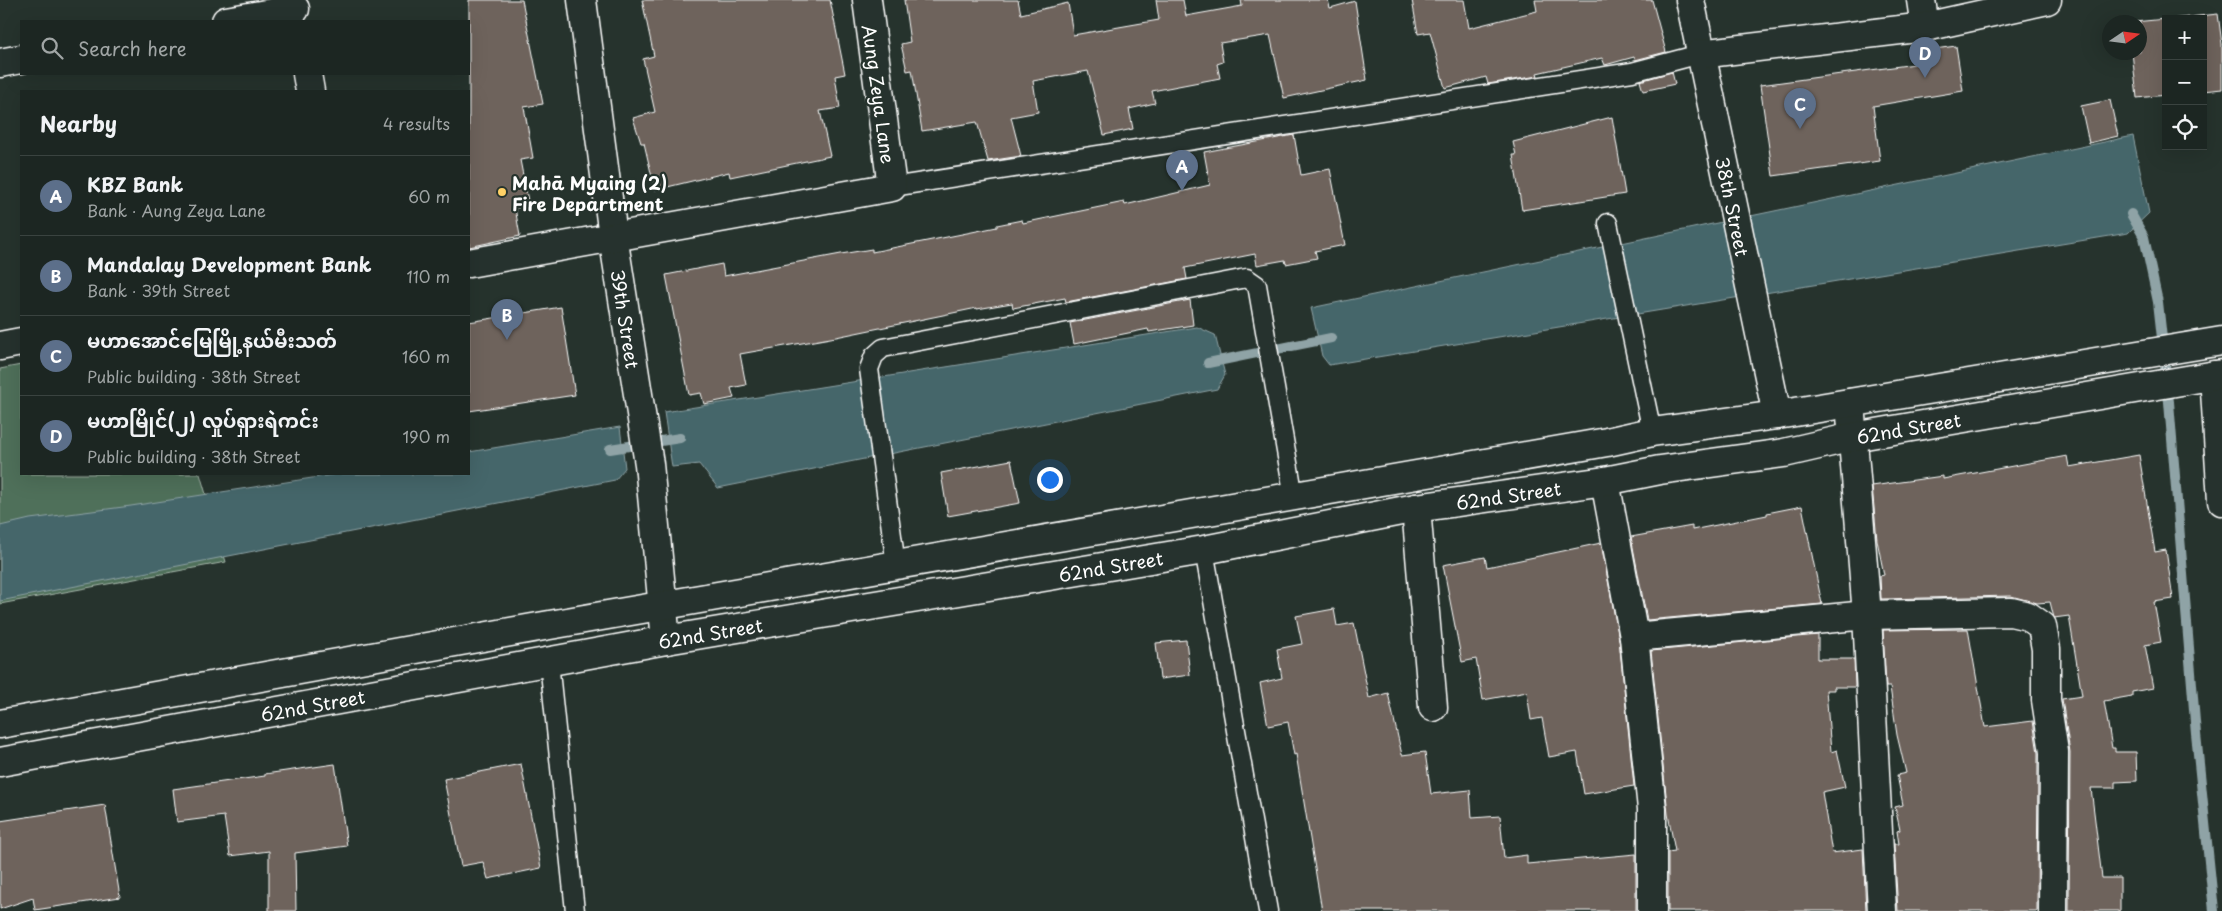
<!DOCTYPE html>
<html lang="en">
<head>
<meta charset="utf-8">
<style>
  :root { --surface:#1c2622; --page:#29322f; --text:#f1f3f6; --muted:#a0a5a5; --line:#3a4340; --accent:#ffd166 }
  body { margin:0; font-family:"Playpen Sans","Noto Sans Myanmar",sans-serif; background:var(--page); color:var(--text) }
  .controls { position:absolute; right:15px; top:15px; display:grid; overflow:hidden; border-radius:0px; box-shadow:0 5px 20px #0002 }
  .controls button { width:45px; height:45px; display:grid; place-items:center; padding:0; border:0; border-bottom:1px solid var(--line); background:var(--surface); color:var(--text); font:25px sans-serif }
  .compass { position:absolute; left:2102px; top:15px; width:45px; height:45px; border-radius:50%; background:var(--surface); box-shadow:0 5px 20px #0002; rotate:77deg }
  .you { position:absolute; left:1049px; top:479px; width:18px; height:18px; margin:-12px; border:4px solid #fff; border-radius:50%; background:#1a73e8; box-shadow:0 0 0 8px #1a73e833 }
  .badge { display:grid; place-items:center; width:32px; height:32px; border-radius:50%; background:var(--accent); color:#fff; font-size:16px; font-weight:700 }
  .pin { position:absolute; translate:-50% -41px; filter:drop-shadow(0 1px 2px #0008) }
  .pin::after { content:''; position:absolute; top:26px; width:18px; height:15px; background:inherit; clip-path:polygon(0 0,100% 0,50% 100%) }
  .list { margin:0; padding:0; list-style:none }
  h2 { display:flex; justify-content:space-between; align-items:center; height:65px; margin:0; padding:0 20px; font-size:21px }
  h2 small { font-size:16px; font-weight:400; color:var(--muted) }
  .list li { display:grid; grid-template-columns:32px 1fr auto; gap:15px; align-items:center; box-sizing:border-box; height:80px; padding:0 20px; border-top:1px solid var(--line) }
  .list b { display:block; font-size:19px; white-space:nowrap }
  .list p { margin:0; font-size:16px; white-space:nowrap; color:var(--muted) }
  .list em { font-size:16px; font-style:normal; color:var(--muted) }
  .icon { flex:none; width:28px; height:28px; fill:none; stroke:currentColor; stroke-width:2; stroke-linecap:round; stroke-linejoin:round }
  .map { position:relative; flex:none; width:2222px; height:911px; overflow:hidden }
  .search { position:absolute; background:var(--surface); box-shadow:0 5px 20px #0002; left:20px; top:20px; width:450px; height:55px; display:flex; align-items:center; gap:12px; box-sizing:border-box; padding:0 18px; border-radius:0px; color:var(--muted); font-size:19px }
  .panel { position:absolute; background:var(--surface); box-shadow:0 5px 20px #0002; left:20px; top:90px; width:450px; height:385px; border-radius:0px }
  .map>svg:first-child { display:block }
  .green { fill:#4f705a; stroke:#a7b8ac }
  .water { fill:#44666a; stroke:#8fa3a6 }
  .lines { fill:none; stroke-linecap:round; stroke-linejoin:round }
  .stream { stroke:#8fa3a6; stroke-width:10 }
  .building { fill:#6e635b; stroke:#fff }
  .service-casing { stroke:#fff; stroke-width:21 }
  .minor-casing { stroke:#fff; stroke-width:31 }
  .primary-casing { stroke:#fff; stroke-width:31 }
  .service { stroke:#26332d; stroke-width:18 }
  .minor { stroke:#26332d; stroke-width:28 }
  .primary { stroke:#26332d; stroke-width:28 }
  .poi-dot { fill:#ffd166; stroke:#26332d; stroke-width:2 }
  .labels { text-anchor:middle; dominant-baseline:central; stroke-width:4.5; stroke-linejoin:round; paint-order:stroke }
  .street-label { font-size:18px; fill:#fff; stroke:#26332d }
  .poi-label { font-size:18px; font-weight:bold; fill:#fff; stroke:#26332d; text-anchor:start }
</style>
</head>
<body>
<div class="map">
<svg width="2222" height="911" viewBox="0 0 2222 911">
  <rect width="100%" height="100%" fill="#26332d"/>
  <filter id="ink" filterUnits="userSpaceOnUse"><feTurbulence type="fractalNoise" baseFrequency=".02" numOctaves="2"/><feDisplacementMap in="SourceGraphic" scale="10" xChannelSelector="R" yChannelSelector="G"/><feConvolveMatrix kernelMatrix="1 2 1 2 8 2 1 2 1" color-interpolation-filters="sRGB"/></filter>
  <g filter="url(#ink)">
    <!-- green -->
    <path class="green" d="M 21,365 L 21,474 L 200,474 L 226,562 L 0,604 L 0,369 Z"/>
    <!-- water -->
    <path class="water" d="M 2133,136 L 2149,213 L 2128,233 L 1329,365 L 1322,356 L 1311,308 Z
      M 1197,327 L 1215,335 L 1225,375 L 1217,389 L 718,488 L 699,464 L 672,467 L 664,412 Z
      M 620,427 L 625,468 L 615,480 L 0,601 L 0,526 L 30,519 L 131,506 L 338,474 L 469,474 L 469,452 Z"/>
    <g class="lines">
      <!-- stream -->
      <path class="stream" d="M 2131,214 L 2144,237 L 2158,302 L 2169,402 L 2196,734 L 2214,911
        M 1208,363 L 1331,338
        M 610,449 L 680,438"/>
    </g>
    <!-- building -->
    <path class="building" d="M 469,0 L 522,0 L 543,104 L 524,107 L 533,158 L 520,160 L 529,206 L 515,208 L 520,236 L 469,247 Z
      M 642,0 L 830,0 L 845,74 L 835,76 L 840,108 L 820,111 L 830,156 L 730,177 L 729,172 L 655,190 L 644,143 L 641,143 L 633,118 L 655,112 L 643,59 L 654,56 Z
      M 904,0 L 1018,0 L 1021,14 L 1068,3 L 1073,35 L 1159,20 L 1156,0 L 1183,0 L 1186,16 L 1242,6 L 1241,0 L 1328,0 L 1330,8 L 1355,1 L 1367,80 L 1284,98 L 1270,35 L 1220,43 L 1223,62 L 1217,64 L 1220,78 L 1152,91 L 1155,103 L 1129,109 L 1133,129 L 1104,135 L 1088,71 L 1033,81 L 1038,112 L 1011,117 L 1021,156 L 988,161 L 977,122 L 922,131 L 912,70 L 907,71 L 901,44 L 910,42 Z
      M 1412,0 L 1464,0 L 1469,28 L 1537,11 L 1535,0 L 1652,0 L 1666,52 L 1635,60 L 1634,57 L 1605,65 L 1602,58 L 1537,73 L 1538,76 L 1488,84 L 1486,77 L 1445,88 L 1430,32 L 1418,34 Z
      M 2218,14 L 2222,44 L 2222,89 L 2203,91 L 2203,19 L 2170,19 Z
      M 2166,19 L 2166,95 L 2137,98 L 2132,52 L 2140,52 L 2140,22 L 2134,22 Z
      M 1956,46 L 1963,91 L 1873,106 L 1880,161 L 1773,176 L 1760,85 L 1915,64 L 1913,52 Z
      M 1672,72 L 1675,84 L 1643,91 L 1640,81 Z
      M 2110,100 L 2118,136 L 2089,143 L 2081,106 Z
      M 1612,117 L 1625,194 L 1522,210 L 1513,155 L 1516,155 L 1513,142 Z
      M 1294,135 L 1301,175 L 1330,169 L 1345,245 L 1315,251 L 1317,258 L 1286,264 L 1285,260 L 1257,265 L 1255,254 L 1185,268 L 1187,279 L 1066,302 L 1065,298 L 1013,308 L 1012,303 L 977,309 L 977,308 L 836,337 L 740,354 L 746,385 L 731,388 L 734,398 L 704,404 L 701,393 L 689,395 L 666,275 L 722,264 L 724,276 L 841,254 L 872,249 L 872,252 L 997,227 L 997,225 L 1022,220 L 1023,223 L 1124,202 L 1125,205 L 1210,185 L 1204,152 Z
      M 1190,300 L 1193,325 L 1149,332 L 1148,329 L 1074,344 L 1070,323 Z
      M 561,307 L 575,395 L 469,411 L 469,322 Z
      M 2139,455 L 2155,552 L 2166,550 L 2173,599 L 2154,602 L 2161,642 L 2145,645 L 2153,688 L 2132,692 L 2132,696 L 2104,701 L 2112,748 L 2115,748 L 2115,752 L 2136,752 L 2137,781 L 2115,782 L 2115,788 L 2091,788 L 2102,878 L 2120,878 L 2120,911 L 2069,911 L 2070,752 L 2062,699 L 2082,696 L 2069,616 L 2054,618 L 2050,602 L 2037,603 L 2011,596 L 1881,599 L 1880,576 L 1884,575 L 1877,540 L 1872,486 L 1943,476 L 1943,479 L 2067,456 L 2069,467 Z
      M 1011,460 L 1020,503 L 948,516 L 941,473 Z
      M 1802,506 L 1822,604 L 1647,620 L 1631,537 L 1692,526 L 1692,530 L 1767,515 L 1767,513 Z
      M 1601,543 L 1619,639 L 1634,786 L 1584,794 L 1577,752 L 1549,757 L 1542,718 L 1531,720 L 1527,692 L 1483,700 L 1476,659 L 1462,662 L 1443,565 L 1485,557 L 1487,567 Z
      M 1334,609 L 1337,626 L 1354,623 L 1369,698 L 1388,693 L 1402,755 L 1425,752 L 1431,794 L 1470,790 L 1472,818 L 1500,816 L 1504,858 L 1527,855 L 1527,864 L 1636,854 L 1636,911 L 1322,911 L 1296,754 L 1294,755 L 1288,722 L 1268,726 L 1260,683 L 1282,678 L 1277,649 L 1302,644 L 1296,616 Z
      M 1968,629 L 1985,727 L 2033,721 L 2038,753 L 2037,911 L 1898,911 L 1894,844 L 1899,844 L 1897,831 L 1900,830 L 1895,807 L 1903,805 L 1897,775 L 1906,773 L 1897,735 L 1890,687 L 1886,687 L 1883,630 Z
      M 1818,635 L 1818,659 L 1854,659 L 1855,687 L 1834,687 L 1834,690 L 1826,690 L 1831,752 L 1837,750 L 1845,787 L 1822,792 L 1832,853 L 1863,849 L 1866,911 L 1668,911 L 1668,852 L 1675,851 L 1668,814 L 1651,651 Z
      M 1186,640 L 1190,675 L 1160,679 L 1156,643 Z
      M 335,764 L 347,846 L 295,853 L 296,911 L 269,911 L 269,851 L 230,856 L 224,816 L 177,822 L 173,789 L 265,776 L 265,774 Z
      M 521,764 L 541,868 L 488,879 L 483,862 L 461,866 L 444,779 Z
      M 105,805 L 120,897 L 35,910 L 33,898 L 0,909 L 0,821 Z"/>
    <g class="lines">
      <defs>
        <path id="service" d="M 892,187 L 1632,72 L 1700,54
          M 1608,223 L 1652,432
          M 1204,550 L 1268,911
          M 896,565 L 869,369 L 874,356 L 883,348 L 1241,279 L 1247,278 L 1257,285 L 1294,497
          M 549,662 L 575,911"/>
        <g id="minor">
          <path id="s1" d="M 582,0 L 613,236 L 649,464 L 666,640"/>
          <path id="s2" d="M 1690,0 L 1777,415"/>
          <path d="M 1921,0 L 1925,27"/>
          <path d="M 226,21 L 295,9"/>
          <path d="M 1700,54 L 1925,27 L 2047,0"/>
          <path d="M 0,63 L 21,59"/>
          <path d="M 307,74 L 310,91"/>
          <path d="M 469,263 L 892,187 L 867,0"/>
          <path d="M 0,346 L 21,342"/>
          <path d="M 2214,375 L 2222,501"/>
          <path d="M 1850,403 L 1867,615 L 1882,911"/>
          <path d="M 1605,481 L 1634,637 L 1652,809 L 1652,911"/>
          <path d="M 1416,508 L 1433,707"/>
          <path d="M 1634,637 L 1867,615 L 2011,612 L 2028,616 L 2042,626 L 2046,649 L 2046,700 L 2054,752 L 2053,911"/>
        </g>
        <g id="primary">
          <path d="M 0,724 L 544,626 L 1607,442 L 1652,432 L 1777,415 L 2222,341"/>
          <path id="s3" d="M 0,762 L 666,640 L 1204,550 L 1416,508 L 1605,481 L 1660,470 L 1784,453 L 1853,437 L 2222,374"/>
        </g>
      </defs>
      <!-- service casing -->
      <use href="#service" class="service-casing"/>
      <!-- minor casing -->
      <use href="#minor" class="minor-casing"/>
      <!-- primary casing -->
      <use href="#primary" class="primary-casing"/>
      <!-- service -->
      <use href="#service" class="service"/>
      <!-- minor -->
      <use href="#minor" class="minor"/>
      <!-- primary -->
      <use href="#primary" class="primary"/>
    </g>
  </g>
  <!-- markers -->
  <circle class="poi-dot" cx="502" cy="192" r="5"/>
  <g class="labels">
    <!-- street labels -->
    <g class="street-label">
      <text transform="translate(879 94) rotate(82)">Aung Zeya Lane</text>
      <text stroke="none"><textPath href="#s2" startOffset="211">38th Street</textPath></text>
      <text stroke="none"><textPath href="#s1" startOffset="322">39th Street</textPath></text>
      <text stroke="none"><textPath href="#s3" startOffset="1938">62nd Street</textPath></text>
      <text stroke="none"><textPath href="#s3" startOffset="1532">62nd Street</textPath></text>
      <text stroke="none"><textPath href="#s3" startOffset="1128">62nd Street</textPath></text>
      <text stroke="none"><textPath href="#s3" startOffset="722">62nd Street</textPath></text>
      <text stroke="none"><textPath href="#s3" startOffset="318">62nd Street</textPath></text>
    </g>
    <!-- poi labels -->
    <g class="poi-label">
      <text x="512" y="182">Mahā Myaing (2)<tspan x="512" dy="21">Fire Department</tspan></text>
    </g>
  </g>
</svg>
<div class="controls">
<button>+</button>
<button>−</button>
<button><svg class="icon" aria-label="locate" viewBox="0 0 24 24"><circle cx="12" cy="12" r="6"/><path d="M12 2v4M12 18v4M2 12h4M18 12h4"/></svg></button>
</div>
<svg class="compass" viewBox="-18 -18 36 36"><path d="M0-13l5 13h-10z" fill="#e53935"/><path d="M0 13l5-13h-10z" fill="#a0a5a5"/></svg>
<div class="you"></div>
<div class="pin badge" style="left:1182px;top:191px;background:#5c6f8a">A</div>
<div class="pin badge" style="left:507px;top:340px;background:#5c6f8a">B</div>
<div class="pin badge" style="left:1800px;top:129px;background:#5c6f8a">C</div>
<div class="pin badge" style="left:1925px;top:78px;background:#5c6f8a">D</div>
<div class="search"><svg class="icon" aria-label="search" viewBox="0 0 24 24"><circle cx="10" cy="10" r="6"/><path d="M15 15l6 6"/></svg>Search here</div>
<section class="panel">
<h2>Nearby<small>4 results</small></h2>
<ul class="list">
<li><span class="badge" style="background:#5c6f8a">A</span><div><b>KBZ Bank</b><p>Bank · Aung Zeya Lane</p></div><em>60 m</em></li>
<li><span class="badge" style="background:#5c6f8a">B</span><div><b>Mandalay Development Bank</b><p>Bank · 39th Street</p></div><em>110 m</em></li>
<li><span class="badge" style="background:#5c6f8a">C</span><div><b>မဟာအောင်မြေမြို့နယ်မီးသတ်</b><p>Public building · 38th Street</p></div><em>160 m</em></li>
<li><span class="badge" style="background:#5c6f8a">D</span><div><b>မဟာမြိုင်(၂) လှုပ်ရှားရဲကင်း</b><p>Public building · 38th Street</p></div><em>190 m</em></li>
</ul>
</section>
</div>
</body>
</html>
